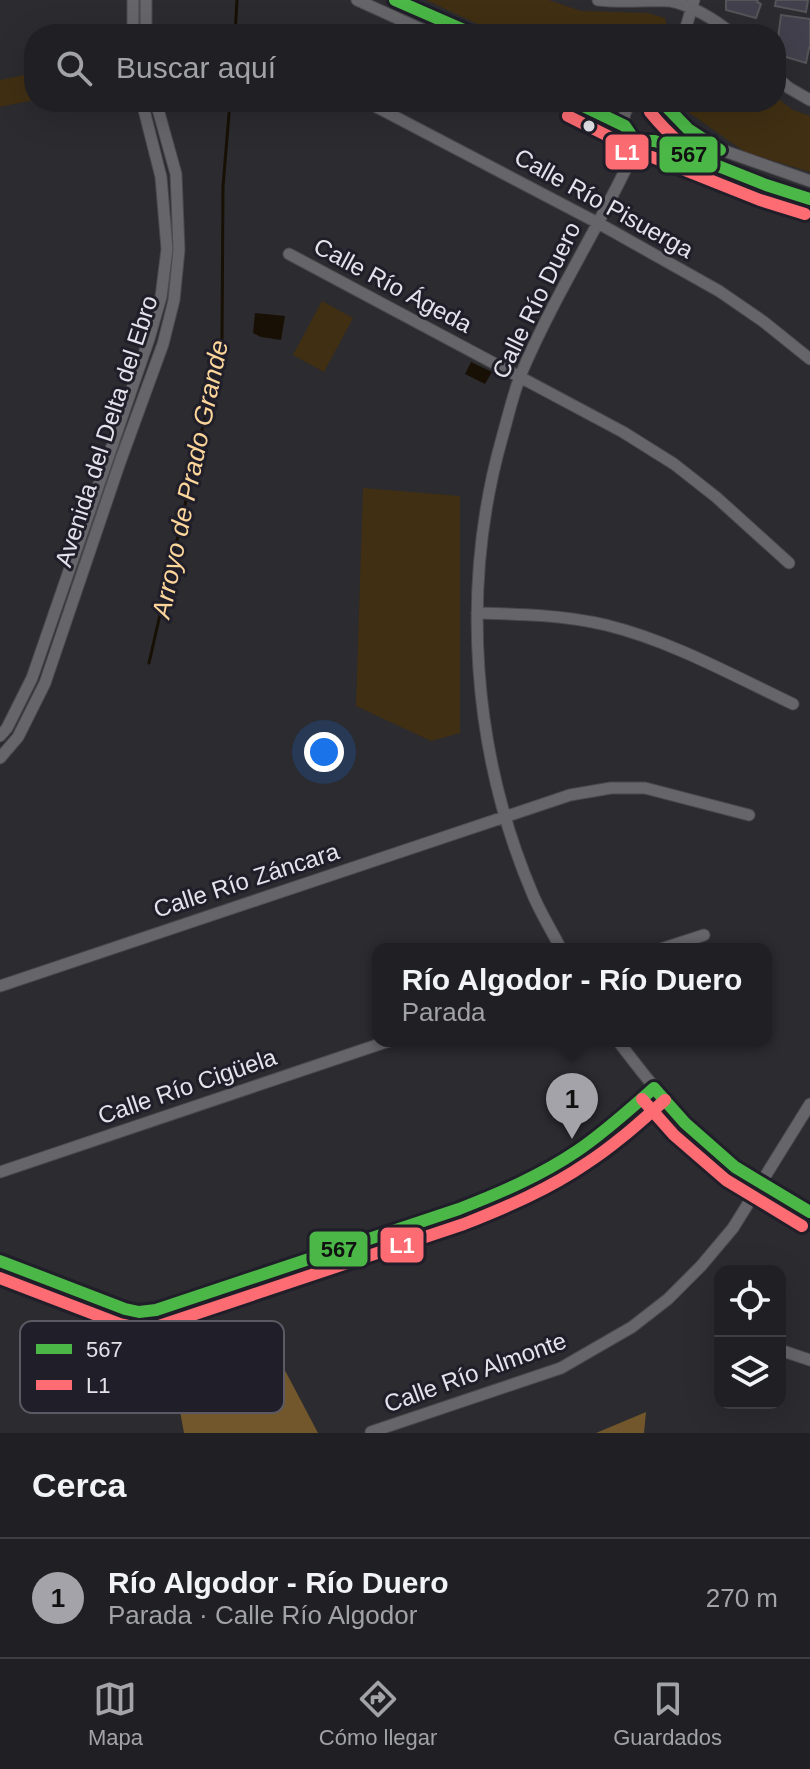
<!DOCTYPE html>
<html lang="es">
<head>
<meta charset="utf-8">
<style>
  :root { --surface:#202024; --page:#28282c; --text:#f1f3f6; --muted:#a2a3a6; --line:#3d3e41; --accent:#a3a3a9 }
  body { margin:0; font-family:Arial,sans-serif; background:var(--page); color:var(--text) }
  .controls { position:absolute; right:24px; bottom:24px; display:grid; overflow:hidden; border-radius:16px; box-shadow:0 8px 32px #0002 }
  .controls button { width:72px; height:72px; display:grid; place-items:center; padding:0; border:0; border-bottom:2px solid var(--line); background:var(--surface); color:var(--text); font:40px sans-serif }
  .you { position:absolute; left:324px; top:752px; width:28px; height:28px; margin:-20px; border:6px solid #fff; border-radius:50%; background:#1a73e8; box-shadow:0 0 0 12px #1a73e833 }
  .badge { display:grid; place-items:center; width:52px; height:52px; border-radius:50%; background:var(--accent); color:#111; font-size:26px; font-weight:700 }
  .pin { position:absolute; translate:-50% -66px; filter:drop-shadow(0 2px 4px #0008) }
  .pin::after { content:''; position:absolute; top:42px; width:28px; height:24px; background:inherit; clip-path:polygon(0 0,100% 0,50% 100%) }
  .popup { position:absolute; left:372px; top:943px; width:400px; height:104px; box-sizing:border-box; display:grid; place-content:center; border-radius:16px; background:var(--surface); filter:drop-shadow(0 2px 6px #0005); font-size:26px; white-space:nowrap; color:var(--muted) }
  .popup b { font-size:30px; color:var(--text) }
  .popup::after { content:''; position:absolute; left:50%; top:100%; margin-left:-16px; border:16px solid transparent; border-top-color:var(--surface) }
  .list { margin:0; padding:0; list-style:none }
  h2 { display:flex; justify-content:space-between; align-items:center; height:104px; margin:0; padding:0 32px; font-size:34px }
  h2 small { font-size:26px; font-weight:400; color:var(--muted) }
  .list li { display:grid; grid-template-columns:52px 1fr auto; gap:24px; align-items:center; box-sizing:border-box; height:120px; padding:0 32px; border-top:2px solid var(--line) }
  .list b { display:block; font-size:30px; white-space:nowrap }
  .list p { margin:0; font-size:26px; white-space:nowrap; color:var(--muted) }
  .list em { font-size:26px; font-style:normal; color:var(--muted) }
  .icon { flex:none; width:44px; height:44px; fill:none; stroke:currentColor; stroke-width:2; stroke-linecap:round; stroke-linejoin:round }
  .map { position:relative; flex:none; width:810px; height:1433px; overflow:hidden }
  .search { position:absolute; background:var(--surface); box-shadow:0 8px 32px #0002; left:24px; right:24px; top:24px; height:88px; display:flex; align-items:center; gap:20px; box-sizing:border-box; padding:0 28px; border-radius:32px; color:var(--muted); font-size:30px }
  .sheet { height:224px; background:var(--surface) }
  nav { display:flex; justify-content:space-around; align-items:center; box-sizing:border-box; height:112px; border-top:2px solid var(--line); background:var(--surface); font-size:22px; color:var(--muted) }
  nav a { display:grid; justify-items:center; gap:4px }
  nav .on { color:var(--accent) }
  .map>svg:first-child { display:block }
  .green { fill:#402f12 }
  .forest { fill:#71572b }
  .water { fill:#181005 }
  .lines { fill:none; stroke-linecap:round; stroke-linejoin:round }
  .stream { stroke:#181005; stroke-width:3 }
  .building { fill:#42404c; stroke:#555459; stroke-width:2 }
  .minor-casing { stroke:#4a494e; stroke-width:13 }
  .minor { stroke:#66656a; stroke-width:11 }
  .bus-1-casing { stroke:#201e29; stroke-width:18 }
  .bus-2-casing { stroke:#201e29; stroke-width:18 }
  .bus-1 { stroke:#4ab747; stroke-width:12 }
  .bus-2 { stroke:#fc6c72; stroke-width:12 }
  .bus-dot { fill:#e4e3ea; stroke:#201e29; stroke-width:3 }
  .labels { text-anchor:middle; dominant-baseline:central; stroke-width:6; stroke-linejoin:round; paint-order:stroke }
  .street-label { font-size:24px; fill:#e4e3ea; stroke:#201e29 }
  .water-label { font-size:26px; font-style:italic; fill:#fcd69a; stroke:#201e29 }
  .key { fill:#201e29; stroke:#5b5963; stroke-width:2 }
  .key-label { font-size:22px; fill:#e4e3ea }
  .line-badge { stroke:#201e29; stroke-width:3 }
  .badge-label { font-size:22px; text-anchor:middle; font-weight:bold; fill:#fff }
  .pale-badge-label { font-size:22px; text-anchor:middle; font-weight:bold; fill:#111 }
</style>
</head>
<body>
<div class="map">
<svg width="810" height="1433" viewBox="0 0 810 1433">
  <rect width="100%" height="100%" fill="#2b2b30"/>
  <!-- green -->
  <path class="green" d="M 426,0 L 549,0 L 581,11 L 648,13 L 665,18 L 668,30 L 667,34 L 499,34 Z
    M 34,73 L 34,100 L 0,107 L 0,80 Z
    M 776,97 L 793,110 L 810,116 L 810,172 L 745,152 L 688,112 L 685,102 L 776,102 Z
    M 322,301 L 353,318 L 324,372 L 293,355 Z
    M 363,488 L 460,496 L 460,733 L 431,741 L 356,706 Z"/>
  <!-- forest -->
  <path class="forest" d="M 185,1312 L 190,1334 L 240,1376 L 280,1361 L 318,1433 L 184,1433 L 163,1319 Z
    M 646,1412 L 644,1433 L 596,1433 Z"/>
  <!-- water -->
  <path class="water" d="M 255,313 L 285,316 L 281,340 L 261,337 L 253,333 Z
    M 471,362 L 492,372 L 485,384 L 465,374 Z"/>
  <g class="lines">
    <!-- stream -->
    <path class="stream" d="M 235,34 L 237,0
      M 149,663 L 222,342 L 223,186 L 230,102"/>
  </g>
  <!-- building -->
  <path class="building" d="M 726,0 L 758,0 L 757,2 L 761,4 L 756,18 L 726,10 Z
    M 776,0 L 808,0 L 806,12 L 775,6 Z
    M 781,15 L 810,19 L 810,48 L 809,48 L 806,63 L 776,54 Z"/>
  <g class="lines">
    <defs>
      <path id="minor" d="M 357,0 L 432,34
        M 395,0 L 473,34
        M 598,0 C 622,3 646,0 670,1 C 689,4 718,21 732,34
        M 133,34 L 133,0
        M 146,34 L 146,0
        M 684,34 L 694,0
        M 776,77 L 789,88 L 810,100
        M 367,102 L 598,223 L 719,291 L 764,322 L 810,359
        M 575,102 L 625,126
        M 632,102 C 626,109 622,116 625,126 C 635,159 689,135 662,102
        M 668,111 L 687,129 L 716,148 L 810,181
        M 655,141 L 766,185 L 810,199
        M 289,254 L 623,432 L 674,464 L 716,497 L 789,563
        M 477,613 C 520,614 563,615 606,625 C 671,641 732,675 793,704
        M 0,736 L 7,728 L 32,678 L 149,339 L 161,297 L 167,249 L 161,177 L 142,102
        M 0,758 L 18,737 L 45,683 L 120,462 L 163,344 L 174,300 L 179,250 L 176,174 L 156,102
        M 561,949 C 552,931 541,914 533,895 C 472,752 460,587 502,438 C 508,417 513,394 521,374 C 555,293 604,220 639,141
        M 661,949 L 704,935
        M 0,986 L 570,795 L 611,788 L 645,788 L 749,815
        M 618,1041 C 653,1087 689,1133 736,1168 C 759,1185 785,1198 810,1212
        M 0,1172 L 389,1041
        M 0,1261 L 125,1309 L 139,1312 L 156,1310 L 459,1209 C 500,1193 540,1176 577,1151 C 604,1133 629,1110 654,1088
        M 780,1350 L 810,1360
        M 84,1379 L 97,1323 L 100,1300
        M 371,1432 L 561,1368 L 632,1327 L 668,1299 L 701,1266 L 733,1228 L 810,1104"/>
    </defs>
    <!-- minor casing -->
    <use href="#minor" class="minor-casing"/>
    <!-- minor -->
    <use href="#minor" class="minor"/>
    <defs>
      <path id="bus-1" d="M 395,0 L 473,34
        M 575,102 L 625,126 L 633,138 L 639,141 L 655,141 L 766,185 L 810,199
        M 662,102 L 688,129 L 720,150
        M 654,1088 L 685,1123 L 735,1167 L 810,1212
        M 0,1261 L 125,1309 L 139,1312 L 156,1310 L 459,1209 C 500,1193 540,1176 577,1151 C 604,1133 629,1110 654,1088"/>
      <path id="bus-2" d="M 650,112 C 668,134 687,152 713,164
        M 568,116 L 614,139 L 622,149 L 632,155 L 652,157 L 760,200 L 805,214
        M 642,1099 L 674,1135 L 726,1180 L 802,1226
        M 0,1278 L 120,1324 L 139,1328 L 159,1326 L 464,1224 C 507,1207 549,1189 587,1163 C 615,1145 640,1122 665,1100"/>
    </defs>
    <!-- bus-1 casing -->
    <use href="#bus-1" class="bus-1-casing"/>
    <!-- bus-2 casing -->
    <use href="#bus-2" class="bus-2-casing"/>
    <!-- bus-1 -->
    <use href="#bus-1" class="bus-1"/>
    <!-- bus-2 -->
    <use href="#bus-2" class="bus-2"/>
  </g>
  <!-- markers -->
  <circle class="bus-dot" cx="589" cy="126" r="7"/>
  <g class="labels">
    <!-- street labels -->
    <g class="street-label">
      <text transform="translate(604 203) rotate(29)">Calle Río Pisuerga</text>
      <text transform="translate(393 285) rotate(28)">Calle Río Ágeda</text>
      <text transform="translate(536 300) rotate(-64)">Calle Río Duero</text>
      <text transform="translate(106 431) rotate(-72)">Avenida del Delta del Ebro</text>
      <text transform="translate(246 880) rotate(-18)">Calle Río Záncara</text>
      <text transform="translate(187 1086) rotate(-19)">Calle Río Cigüela</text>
      <text transform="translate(475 1372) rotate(-20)">Calle Río Almonte</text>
    </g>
    <!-- water labels -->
    <g class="water-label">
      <text transform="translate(190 479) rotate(-78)">Arroyo de Prado Grande</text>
    </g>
  </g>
  <!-- legend -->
  <rect x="20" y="1321" width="264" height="92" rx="12" class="key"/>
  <rect x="36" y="1344" width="36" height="10" fill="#4ab747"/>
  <rect x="36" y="1380" width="36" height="10" fill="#fc6c72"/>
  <g class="key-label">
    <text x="86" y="1357">567</text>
    <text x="86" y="1393">L1</text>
  </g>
  <g class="line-badge">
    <rect x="604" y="133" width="46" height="38" rx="8" fill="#fc6c72"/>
    <rect x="658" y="135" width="61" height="39" rx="8" fill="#4ab747"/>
    <rect x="379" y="1226" width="46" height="38" rx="8" fill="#fc6c72"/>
    <rect x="308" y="1230" width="61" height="38" rx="8" fill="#4ab747"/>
  </g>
  <g class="badge-label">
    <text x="627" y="160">L1</text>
    <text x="402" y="1253">L1</text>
  </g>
  <g class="pale-badge-label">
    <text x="689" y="162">567</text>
    <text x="339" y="1257">567</text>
  </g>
</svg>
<div class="controls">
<button><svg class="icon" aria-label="locate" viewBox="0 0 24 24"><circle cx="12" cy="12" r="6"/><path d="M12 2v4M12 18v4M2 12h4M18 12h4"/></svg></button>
<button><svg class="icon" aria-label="layers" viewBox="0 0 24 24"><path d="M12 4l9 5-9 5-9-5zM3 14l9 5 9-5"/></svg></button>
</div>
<div class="you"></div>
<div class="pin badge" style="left:572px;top:1139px">1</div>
<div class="popup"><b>Río Algodor - Río Duero</b>Parada</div>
<div class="search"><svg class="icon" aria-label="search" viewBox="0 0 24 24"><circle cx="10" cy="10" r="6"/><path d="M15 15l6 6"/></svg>Buscar aquí</div>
</div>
<section class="sheet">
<h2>Cerca<small></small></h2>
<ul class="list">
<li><span class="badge">1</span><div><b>Río Algodor - Río Duero</b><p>Parada · Calle Río Algodor</p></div><em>270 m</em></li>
</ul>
</section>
<nav>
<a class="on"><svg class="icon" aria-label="map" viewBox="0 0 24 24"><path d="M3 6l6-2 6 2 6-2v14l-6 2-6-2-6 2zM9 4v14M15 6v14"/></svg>Mapa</a>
<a><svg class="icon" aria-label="directions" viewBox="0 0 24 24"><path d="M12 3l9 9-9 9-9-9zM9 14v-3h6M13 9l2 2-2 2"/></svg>Cómo llegar</a>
<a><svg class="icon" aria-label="saved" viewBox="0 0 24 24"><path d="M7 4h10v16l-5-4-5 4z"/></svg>Guardados</a>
</nav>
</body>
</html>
